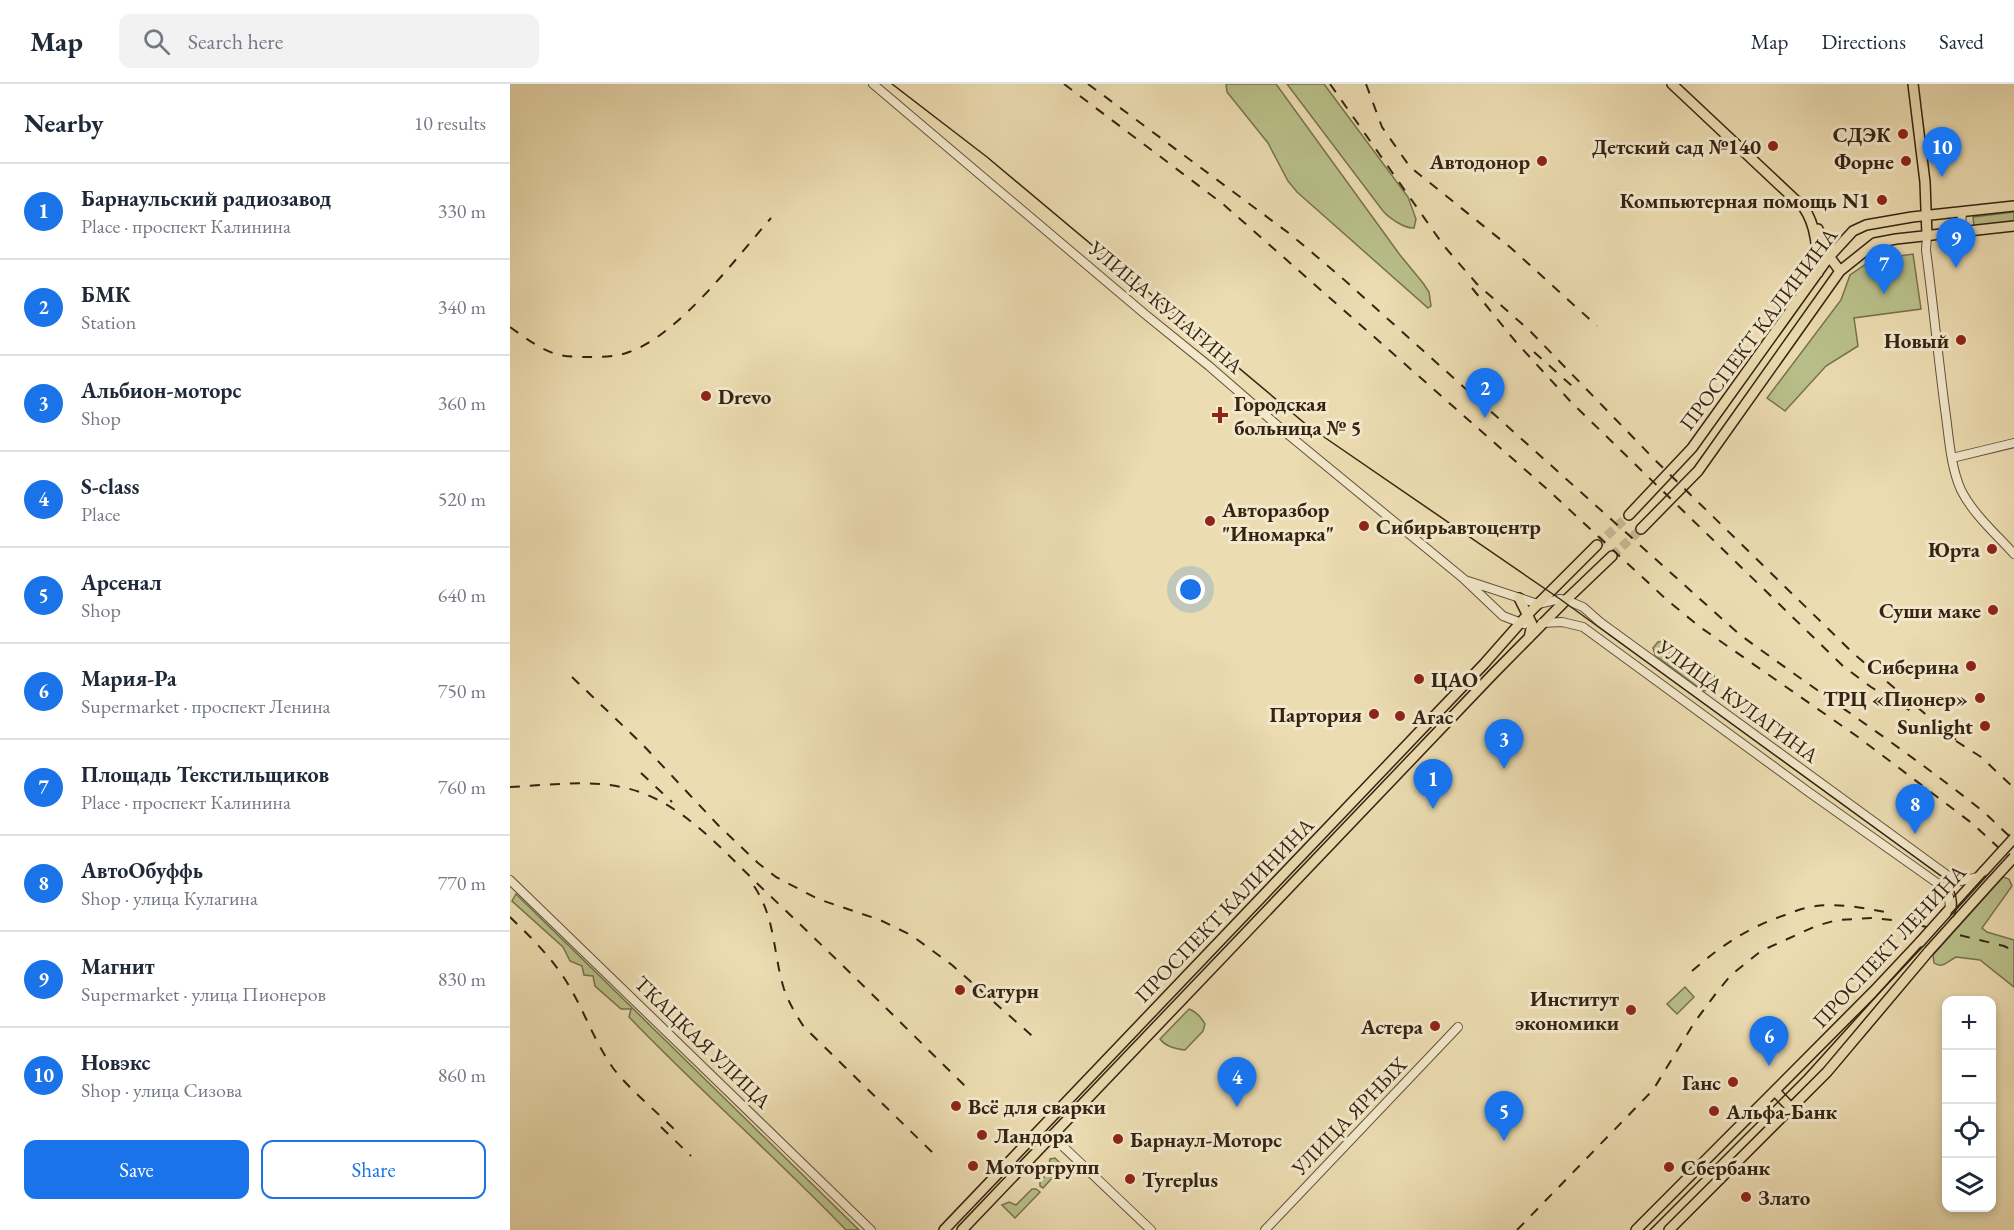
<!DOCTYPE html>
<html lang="en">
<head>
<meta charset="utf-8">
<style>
  :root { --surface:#fff; --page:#f2f2f3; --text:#1f2937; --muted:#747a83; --line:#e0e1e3; --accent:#1a73e8 }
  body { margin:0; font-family:"EB Garamond",serif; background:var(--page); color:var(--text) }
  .controls { position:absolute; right:18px; bottom:18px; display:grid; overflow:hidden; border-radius:12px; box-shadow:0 3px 9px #0003 }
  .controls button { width:54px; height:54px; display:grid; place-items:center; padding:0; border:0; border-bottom:2px solid var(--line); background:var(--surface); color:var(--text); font:30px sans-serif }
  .you { position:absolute; left:681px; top:506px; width:21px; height:21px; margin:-15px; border:4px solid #fff; border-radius:50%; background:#1a73e8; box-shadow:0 0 0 9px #1a73e833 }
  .badge { display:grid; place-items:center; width:39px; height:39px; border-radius:50%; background:var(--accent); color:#fff; font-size:20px; font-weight:700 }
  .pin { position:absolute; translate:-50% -50px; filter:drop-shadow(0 2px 3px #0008) }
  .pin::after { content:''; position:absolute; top:32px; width:21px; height:18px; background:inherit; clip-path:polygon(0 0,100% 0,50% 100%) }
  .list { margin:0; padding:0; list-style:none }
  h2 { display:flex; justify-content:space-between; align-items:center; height:78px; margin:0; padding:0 24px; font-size:26px }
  h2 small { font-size:20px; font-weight:400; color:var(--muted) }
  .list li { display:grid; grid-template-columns:39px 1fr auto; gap:18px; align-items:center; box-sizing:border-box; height:96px; padding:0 24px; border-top:2px solid var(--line) }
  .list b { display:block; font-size:22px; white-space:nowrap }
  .list p { margin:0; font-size:20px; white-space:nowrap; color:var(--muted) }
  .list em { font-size:20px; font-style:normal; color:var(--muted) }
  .actions { display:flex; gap:12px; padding:18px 24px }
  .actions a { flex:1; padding:14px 0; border:2px solid var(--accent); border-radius:12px; text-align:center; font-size:21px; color:var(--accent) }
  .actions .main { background:var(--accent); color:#fff }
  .icon { flex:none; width:33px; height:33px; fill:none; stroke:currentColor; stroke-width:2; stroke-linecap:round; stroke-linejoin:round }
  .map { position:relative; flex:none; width:1504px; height:1146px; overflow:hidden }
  header { display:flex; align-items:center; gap:36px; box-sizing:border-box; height:84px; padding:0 30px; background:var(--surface); border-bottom:2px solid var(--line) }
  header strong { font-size:28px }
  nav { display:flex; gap:33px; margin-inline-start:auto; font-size:21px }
  .search { width:420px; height:54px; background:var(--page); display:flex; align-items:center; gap:15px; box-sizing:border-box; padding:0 21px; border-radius:12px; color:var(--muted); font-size:22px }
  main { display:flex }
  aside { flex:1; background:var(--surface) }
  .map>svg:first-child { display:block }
  .green { fill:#b9c08a; stroke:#77724e; stroke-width:1.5 }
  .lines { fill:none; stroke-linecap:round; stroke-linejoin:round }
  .major-tunnel { stroke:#c7b791; stroke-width:9; stroke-dasharray:9 4.5; stroke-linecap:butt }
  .minor-casing { stroke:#63523a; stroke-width:10 }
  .major-casing { stroke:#352412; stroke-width:12 }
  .minor { stroke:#f3e8cc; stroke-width:8 }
  .major { stroke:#ecdcb1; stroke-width:9 }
  .tram { stroke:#352412; stroke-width:1.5 }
  .rail { stroke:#352412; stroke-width:2; stroke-dasharray:10 10; stroke-linecap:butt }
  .major-bridge-casing { stroke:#352412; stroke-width:12; stroke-linecap:butt }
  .major-bridge { stroke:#ecdcb1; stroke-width:9 }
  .poi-dot { fill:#8f2418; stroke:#f3e8cc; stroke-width:2 }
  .labels { text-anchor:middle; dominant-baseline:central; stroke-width:6; stroke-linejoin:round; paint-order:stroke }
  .poi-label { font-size:21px; font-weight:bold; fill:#352412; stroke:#f3e8cc; text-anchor:end }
  .street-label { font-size:21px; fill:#352412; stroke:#f3e8cc }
</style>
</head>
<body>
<header>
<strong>Map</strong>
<div class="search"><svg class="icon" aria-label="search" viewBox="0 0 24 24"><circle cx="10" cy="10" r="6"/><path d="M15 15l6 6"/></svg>Search here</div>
<nav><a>Map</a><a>Directions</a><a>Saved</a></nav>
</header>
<main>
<aside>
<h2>Nearby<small>10 results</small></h2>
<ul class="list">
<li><span class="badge">1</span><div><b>Барнаульский радиозавод</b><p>Place · проспект Калинина</p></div><em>330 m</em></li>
<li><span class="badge">2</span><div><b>БМК</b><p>Station</p></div><em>340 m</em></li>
<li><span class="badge">3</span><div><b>Альбион-моторс</b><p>Shop</p></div><em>360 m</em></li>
<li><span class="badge">4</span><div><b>S-class</b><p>Place</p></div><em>520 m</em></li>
<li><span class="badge">5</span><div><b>Арсенал</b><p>Shop</p></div><em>640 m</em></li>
<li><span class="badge">6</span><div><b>Мария-Ра</b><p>Supermarket · проспект Ленина</p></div><em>750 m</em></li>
<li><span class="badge">7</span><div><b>Площадь Текстильщиков</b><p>Place · проспект Калинина</p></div><em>760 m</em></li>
<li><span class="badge">8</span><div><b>АвтоОбуффь</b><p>Shop · улица Кулагина</p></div><em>770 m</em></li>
<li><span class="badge">9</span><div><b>Магнит</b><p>Supermarket · улица Пионеров</p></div><em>830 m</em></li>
<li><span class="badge">10</span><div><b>Новэкс</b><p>Shop · улица Сизова</p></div><em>860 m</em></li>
</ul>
<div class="actions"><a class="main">Save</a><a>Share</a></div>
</aside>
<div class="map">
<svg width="1504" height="1146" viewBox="0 0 1504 1146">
  <rect width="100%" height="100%" fill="#ecdcb1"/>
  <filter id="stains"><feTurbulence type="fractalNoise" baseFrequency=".00333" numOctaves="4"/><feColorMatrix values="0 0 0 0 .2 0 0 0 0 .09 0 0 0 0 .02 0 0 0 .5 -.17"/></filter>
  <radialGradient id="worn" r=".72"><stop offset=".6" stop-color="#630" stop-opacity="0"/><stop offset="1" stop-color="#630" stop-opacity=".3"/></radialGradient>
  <!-- green -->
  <path class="green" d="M 716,0 L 766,0 L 890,171 L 913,199 L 919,208 L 921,222 L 918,224 L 787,108 L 778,97 L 758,59 L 717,8 Z
    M 777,0 L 814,0 L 898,113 L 906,135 L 904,144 C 895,145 879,134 873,127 Z
    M 1504,128 L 1504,137 L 1464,142 L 1463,133 Z
    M 1403,170 L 1411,225 L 1344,234 L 1348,262 L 1316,282 L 1275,327 L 1257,314 L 1331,216 L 1340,191 L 1362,176 Z
    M 1156,556 L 1204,591 L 1206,598 L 1200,606 L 1193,607 L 1145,571 L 1143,564 L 1148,558 Z
    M 1493,793 L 1499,795 L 1502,802 L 1472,844 L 1477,848 L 1504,856 L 1504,903 L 1470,876 L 1446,873 C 1438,877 1433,885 1424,879 L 1423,871 Z
    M 6,810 L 349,1146 L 336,1146 C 266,1073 189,1006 119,933 L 121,925 L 111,925 L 85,902 L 83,892 L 74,891 L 72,882 L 60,877 L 53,863 L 2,817 Z
    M 1175,903 L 1184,913 L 1167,930 L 1157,920 Z
    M 679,925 C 687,928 691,933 695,940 L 693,947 L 675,966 C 666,965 655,962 650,955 Z
    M 545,1074 L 553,1082 L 533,1104 L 530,1102 L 530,1097 L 542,1085 L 539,1080 L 540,1075 Z
    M 522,1105 L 526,1105 L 530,1108 L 505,1134 L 492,1121 L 499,1118 L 506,1121 Z"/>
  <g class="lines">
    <!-- major-tunnel -->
    <path class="major-tunnel" d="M 1087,461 L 1119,431
      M 1102,472 L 1131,445"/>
    <defs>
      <path id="minor" d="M 363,0 L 636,231 L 699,282 L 775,348 L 954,495 L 993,532 L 1014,540
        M 1452,128 L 1451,141 L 1455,148
        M 1417,152 L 1416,166 C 1423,219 1428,272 1435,325 C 1439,352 1440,381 1451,406 C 1463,430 1486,450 1504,470
        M 1442,374 L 1504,359
        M 958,497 L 1028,520 L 1050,515 L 1056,516 L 1073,523 L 1090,538 L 1437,791 L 1451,797 L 1468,793
        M 1032,539 L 1052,538 L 1073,543 L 1300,709 L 1430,801 L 1439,813 L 1440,825
        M 0,796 L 361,1146
        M 541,1051 L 641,1146
        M 755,1146 L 948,943"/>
      <path id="major" d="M 1162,0 L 1294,124 C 1307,143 1307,167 1308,189
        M 1403,0 L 1415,98 L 1417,152
        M 1308,145 L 1316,168 L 1330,187
        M 1119,431 L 1182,364 L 1319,173 L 1343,147 L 1356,141 L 1402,133 L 1504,122
        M 1131,445 L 1188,387 L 1330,187 L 1365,159 L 1386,155 L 1504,142
        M 1009,514 L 1022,540 L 1019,554
        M 1436,829 L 1474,787
        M 1446,837 L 1483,796
        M 1265,1007 L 1281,1024
        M 434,1146 L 974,580 L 1019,529 L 1087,461
        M 452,1146 L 984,589 L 1056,516 L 1102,472
        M 1126,1146 L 1363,908 L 1410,858
        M 1159,1146 L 1317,988 L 1419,867"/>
    </defs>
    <!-- minor casing -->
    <use href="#minor" class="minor-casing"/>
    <!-- major casing -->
    <use href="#major" class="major-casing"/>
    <!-- minor -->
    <use href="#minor" class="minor"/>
    <!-- major -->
    <use href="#major" class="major"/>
    <!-- tram -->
    <path class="tram" d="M 382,0 L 477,73 L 798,342 L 1050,515 L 1434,794 C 1447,806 1450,819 1443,834
      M 1140,1146 L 1294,992 L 1504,760"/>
    <!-- rail -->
    <path class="rail" d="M 554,0 L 713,120 L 1037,405 L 1157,516 L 1190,543 L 1348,653 L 1463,740 L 1504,778
      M 578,0 L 780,150 L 831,193 L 1229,550 C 1309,609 1392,663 1470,725 C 1482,735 1492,746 1504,756
      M 820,0 L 934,162 L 967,200 L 1020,247 L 1146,377 L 1344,570 L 1451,660
      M 856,0 L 872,43 L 900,83 L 1001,164 L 1087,242
      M 962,204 L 1006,258 L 1061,318 L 1333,582 L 1361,603 L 1401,627
      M 0,243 C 14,253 27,263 43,269 C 54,273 67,273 79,273 C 92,273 107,273 119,268 C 169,251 226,174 261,134
      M 1024,268 L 1062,302
      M 62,593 L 132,660 L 208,741 L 248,779 L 266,793 L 308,815 L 370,836 L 401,851 L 442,881 L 528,957
      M 1446,657 L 1471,673 L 1504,704
      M 131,689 L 162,718
      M 0,703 C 44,701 93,693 135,710 C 182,729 218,772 254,806 C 324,872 391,939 459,1006
      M 244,802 C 266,835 263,870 274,905 C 279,919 286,931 294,943 L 425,1071
      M 0,833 C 23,855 46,878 62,907 C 76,932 86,960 103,984 C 118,1004 147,1028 165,1046
      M 1182,887 C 1212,861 1237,844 1275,831 C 1285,827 1296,823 1306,822 C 1329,819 1353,824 1375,828
      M 151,1043 L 181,1072
      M 1007,1146 L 1143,1006 L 1184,939 L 1207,908 L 1221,891 L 1251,867 L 1306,842 L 1327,836 L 1362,834 L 1392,837 L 1494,862 L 1504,867"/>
    <defs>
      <path id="major-bridge" d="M 1474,787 L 1504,754
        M 1483,796 L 1504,773
        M 1410,858 L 1436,829
        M 1419,867 L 1446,837"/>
    </defs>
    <!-- major-bridge casing -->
    <use href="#major-bridge" class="major-bridge-casing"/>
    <!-- major-bridge -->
    <use href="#major-bridge" class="major-bridge"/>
  </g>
  <!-- markers -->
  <g class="poi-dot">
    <circle cx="1393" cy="50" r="6"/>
    <circle cx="1263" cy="62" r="6"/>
    <circle cx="1032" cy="77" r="6"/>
    <circle cx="1396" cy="77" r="6"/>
    <circle cx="1372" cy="116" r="6"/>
    <circle cx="1451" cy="256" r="6"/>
    <circle cx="196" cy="312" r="6"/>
    <path d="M707 322h6v6h6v6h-6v6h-6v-6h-6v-6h6z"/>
    <circle cx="700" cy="437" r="6"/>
    <circle cx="854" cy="442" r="6"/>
    <circle cx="1482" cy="465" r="6"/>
    <circle cx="1483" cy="526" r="6"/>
    <circle cx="1461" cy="582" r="6"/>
    <circle cx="909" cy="595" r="6"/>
    <circle cx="1470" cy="614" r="6"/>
    <circle cx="864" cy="630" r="6"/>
    <circle cx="890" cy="632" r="6"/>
    <circle cx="1475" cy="642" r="6"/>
    <circle cx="450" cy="906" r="6"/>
    <circle cx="1121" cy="926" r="6"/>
    <circle cx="925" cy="942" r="6"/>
    <circle cx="1223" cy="998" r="6"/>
    <circle cx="446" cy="1022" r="6"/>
    <circle cx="1204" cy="1027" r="6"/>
    <circle cx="472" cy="1051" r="6"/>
    <circle cx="608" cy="1055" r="6"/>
    <circle cx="463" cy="1082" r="6"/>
    <circle cx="1159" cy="1083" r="6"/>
    <circle cx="620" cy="1095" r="6"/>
    <circle cx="1236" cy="1113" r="6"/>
  </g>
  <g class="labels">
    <!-- poi labels -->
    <g class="poi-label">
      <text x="1381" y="50">СДЭК</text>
      <text x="1251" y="62">Детский сад №140</text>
      <text x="1020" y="77">Автодонор</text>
      <text x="1384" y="77">Форне</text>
      <text x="1360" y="116">Компьютерная помощь N1</text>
      <text x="1439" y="256">Новый</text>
      <text x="208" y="312" text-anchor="start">Drevo</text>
      <text x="724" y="319" text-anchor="start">Городская<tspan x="724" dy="24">больница № 5</tspan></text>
      <text x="712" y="425" text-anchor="start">Авторазбор<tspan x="712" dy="24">"Иномарка"</tspan></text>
      <text x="866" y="442" text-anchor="start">Сибирьавтоцентр</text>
      <text x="1470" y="465">Юрта</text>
      <text x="1471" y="526">Суши маке</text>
      <text x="1449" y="582">Сиберина</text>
      <text x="921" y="595" text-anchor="start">ЦАО</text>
      <text x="1458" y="614">ТРЦ «Пионер»</text>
      <text x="852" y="630">Партория</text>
      <text x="902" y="632" text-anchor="start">Агас</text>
      <text x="1463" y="642">Sunlight</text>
      <text x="462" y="906" text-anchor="start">Сатурн</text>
      <text x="1109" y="914">Институт<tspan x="1109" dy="24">экономики</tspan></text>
      <text x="913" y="942">Астера</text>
      <text x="1211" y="998">Ганс</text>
      <text x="458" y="1022" text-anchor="start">Всё для сварки</text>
      <text x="1216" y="1027" text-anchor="start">Альфа-Банк</text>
      <text x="484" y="1051" text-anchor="start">Ландора</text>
      <text x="620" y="1055" text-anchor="start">Барнаул-Моторс</text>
      <text x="475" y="1082" text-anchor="start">Моторгрупп</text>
      <text x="1171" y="1083" text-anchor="start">Сбербанк</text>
      <text x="632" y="1095" text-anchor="start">Tyreplus</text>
      <text x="1248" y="1113" text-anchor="start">Злато</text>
    </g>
    <!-- street labels -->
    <g class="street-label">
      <text transform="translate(656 223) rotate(40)">УЛИЦА КУЛАГИНА</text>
      <text transform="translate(1248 245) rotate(-53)">ПРОСПЕКТ КАЛИНИНА</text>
      <text transform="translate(1228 617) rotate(36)">УЛИЦА КУЛАГИНА</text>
      <text transform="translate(714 826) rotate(-46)">ПРОСПЕКТ КАЛИНИНА</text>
      <text transform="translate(1379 862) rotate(-47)">ПРОСПЕКТ ЛЕНИНА</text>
      <text transform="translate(193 958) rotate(44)">ТКАЦКАЯ УЛИЦА</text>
      <text transform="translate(839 1032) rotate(-46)">УЛИЦА ЯРНЫХ</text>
    </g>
  </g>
  <rect width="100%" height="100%" filter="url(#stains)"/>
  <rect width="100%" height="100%" fill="url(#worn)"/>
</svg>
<div class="controls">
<button>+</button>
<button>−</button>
<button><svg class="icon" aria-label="locate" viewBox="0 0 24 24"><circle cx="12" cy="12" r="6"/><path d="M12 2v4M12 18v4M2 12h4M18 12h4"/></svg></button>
<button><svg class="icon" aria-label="layers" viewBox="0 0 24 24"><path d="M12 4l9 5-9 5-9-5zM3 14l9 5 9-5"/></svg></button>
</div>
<div class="you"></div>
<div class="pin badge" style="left:923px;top:725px">1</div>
<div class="pin badge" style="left:975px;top:334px">2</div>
<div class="pin badge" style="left:994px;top:685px">3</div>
<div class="pin badge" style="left:727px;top:1023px">4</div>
<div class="pin badge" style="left:994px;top:1057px">5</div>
<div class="pin badge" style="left:1259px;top:982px">6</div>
<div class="pin badge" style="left:1374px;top:210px">7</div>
<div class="pin badge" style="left:1405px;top:750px">8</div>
<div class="pin badge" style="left:1446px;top:184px">9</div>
<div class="pin badge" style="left:1432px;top:93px">10</div>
</div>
</main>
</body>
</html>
